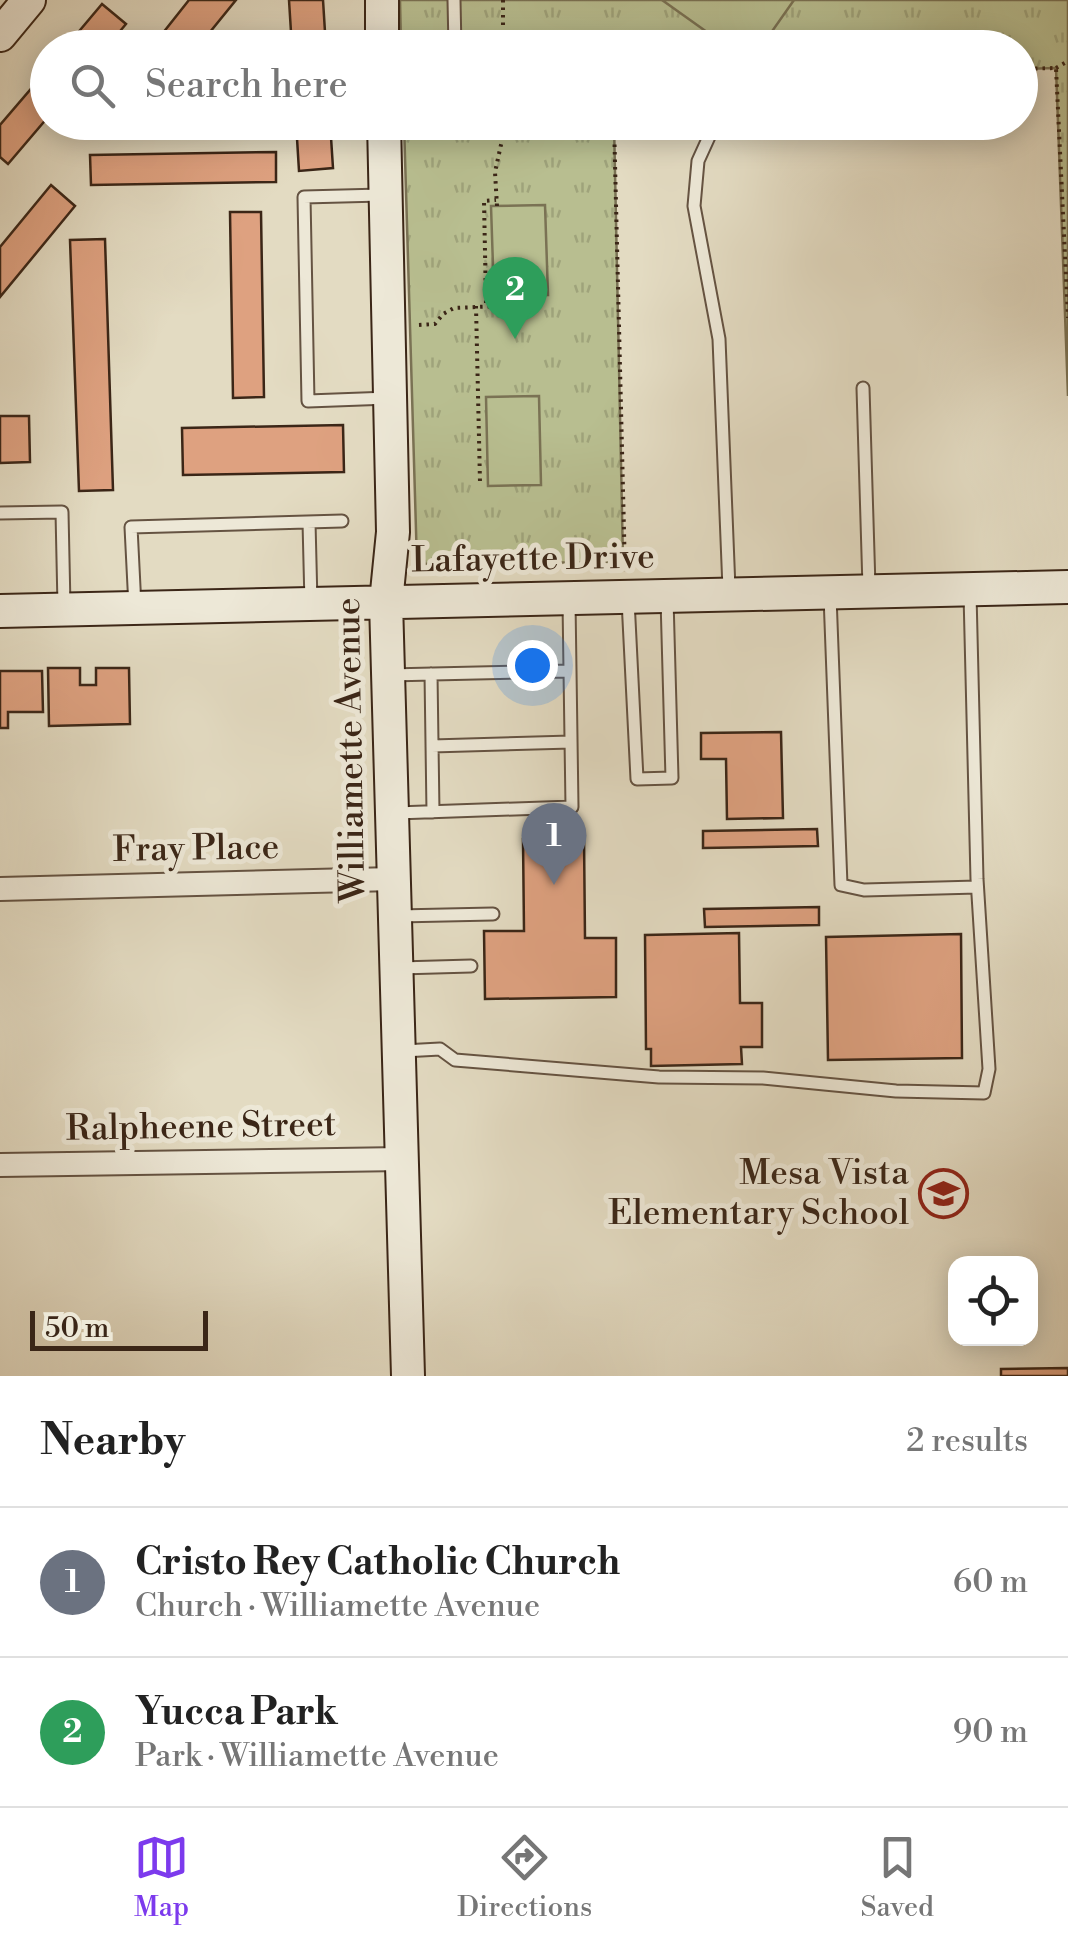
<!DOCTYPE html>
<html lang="en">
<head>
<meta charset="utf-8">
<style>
  :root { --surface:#fff; --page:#f2f2f2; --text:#222; --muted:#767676; --line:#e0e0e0; --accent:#7c3aed }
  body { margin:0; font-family:"Libre Bodoni",serif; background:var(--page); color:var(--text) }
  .controls { position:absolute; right:30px; bottom:30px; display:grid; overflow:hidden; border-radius:20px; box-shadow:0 5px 25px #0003 }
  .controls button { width:90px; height:90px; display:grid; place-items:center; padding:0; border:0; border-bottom:2px solid var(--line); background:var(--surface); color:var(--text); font:50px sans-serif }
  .scale { position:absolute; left:30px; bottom:25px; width:178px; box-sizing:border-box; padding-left:10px; border:5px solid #3b2617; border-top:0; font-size:28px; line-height:35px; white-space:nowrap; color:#3b2617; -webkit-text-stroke:8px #ede8d7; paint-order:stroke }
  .you { position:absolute; left:532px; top:665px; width:35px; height:35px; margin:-25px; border:8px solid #fff; border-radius:50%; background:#1a73e8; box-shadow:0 0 0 15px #1a73e833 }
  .badge { display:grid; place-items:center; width:65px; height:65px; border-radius:50%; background:var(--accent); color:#fff; font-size:32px; font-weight:700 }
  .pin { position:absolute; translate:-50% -82px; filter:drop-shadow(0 2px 5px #0008) }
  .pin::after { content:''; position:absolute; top:52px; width:35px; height:30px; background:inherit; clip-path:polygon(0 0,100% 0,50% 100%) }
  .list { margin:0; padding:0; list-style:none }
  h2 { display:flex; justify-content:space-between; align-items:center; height:130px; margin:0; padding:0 40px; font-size:42px }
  h2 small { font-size:32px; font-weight:400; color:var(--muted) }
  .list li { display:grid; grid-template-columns:65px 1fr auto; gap:30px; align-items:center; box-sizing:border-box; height:150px; padding:0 40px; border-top:2px solid var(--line) }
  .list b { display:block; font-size:38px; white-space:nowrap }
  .list p { margin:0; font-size:32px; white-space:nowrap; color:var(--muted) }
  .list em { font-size:32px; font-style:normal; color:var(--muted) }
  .icon { flex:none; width:55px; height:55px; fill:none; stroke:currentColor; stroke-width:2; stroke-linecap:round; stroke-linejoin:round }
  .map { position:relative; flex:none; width:1068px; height:1376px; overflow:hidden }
  .search { position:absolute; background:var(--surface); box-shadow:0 5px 25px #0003; left:30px; right:30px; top:30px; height:110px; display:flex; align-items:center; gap:25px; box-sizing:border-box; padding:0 35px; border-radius:55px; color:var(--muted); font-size:38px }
  .sheet { height:430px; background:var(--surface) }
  nav { display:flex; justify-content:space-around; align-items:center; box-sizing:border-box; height:140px; border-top:2px solid var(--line); background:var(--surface); font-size:28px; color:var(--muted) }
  nav a { display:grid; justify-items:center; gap:5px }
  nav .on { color:var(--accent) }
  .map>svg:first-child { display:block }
  .park { fill:url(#park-tufts); stroke:#7a7254; stroke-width:2.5 }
  .pitch { fill:#b8be90; stroke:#7a7254; stroke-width:2.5 }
  .building { fill:#dea180; stroke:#3b2617; stroke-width:2.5 }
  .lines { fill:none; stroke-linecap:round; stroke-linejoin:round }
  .lane-casing { stroke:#655342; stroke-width:15 }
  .street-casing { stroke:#655342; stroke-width:26 }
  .secondary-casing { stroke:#3b2617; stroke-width:36 }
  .path { stroke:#3b2617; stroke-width:4; stroke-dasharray:2.5 5; stroke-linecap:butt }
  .lane { stroke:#ede8d7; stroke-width:11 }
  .street { stroke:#ede8d7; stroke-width:22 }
  .secondary { stroke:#ede8d7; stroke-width:32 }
  .labels { text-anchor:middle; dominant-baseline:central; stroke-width:10; stroke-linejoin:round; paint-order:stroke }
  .street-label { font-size:35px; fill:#3b2617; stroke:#ede8d7 }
  .poi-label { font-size:35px; fill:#3b2617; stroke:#ede8d7; text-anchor:end }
</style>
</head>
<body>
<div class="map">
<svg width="1068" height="1376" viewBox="0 0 1068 1376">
  <defs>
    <pattern id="park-tufts" width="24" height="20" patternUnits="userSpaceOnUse" patternTransform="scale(2.5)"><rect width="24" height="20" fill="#b8be90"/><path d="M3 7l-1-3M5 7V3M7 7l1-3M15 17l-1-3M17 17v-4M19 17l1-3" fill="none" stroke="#9fa37b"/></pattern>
  </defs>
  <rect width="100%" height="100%" fill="#e3dbc2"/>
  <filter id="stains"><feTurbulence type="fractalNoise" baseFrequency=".002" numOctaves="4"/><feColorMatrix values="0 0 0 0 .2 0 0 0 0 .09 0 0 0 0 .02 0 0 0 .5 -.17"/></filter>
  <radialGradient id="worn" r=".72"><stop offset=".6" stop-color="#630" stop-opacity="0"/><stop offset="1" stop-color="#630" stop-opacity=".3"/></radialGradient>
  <!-- park -->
  <path class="park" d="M 400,0 L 1068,0 L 1068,396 L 1056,68 L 1021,69 L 1020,48 L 401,47 Z
    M 404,123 L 614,123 L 623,562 L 417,564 Z"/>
  <!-- pitch -->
  <path class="pitch" d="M 662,0 L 794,0 L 761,47 L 728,47 Z
    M 545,205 L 548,295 L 494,296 L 491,206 Z
    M 539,396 L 541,485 L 488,486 L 486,397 Z"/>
  <!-- building -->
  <path class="building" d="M 189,0 L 236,0 L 197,48 L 151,48 Z
    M 289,0 L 323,0 L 326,48 L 292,48 Z
    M 102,4 L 126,24 L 106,48 L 65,48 Z
    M 48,69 L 48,117 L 8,164 L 0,157 L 0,125 Z
    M 296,122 L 330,122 L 333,168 L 299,171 Z
    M 276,152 L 276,182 L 91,185 L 90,155 Z
    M 51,185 L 75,206 L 0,297 L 0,247 Z
    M 230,212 L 261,212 L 264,397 L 233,398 Z
    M 105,239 L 113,490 L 79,491 L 70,240 Z
    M 0,416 L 29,416 L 30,462 L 0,463 Z
    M 343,425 L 344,472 L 183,475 L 182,428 Z
    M 48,668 L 80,668 L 80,685 L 96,685 L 96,668 L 129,668 L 130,724 L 49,726 Z
    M 0,671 L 42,671 L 43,712 L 8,712 L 8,728 L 0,728 Z
    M 781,732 L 783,818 L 727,819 L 726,759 L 701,759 L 701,733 Z
    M 817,829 L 818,846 L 703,848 L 703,831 Z
    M 584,838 L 585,938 L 616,938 L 616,997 L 485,999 L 484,931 L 524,931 L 523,839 Z
    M 819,907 L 819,925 L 705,927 L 704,909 Z
    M 739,933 L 740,1003 L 762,1003 L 762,1047 L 741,1047 L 742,1064 L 651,1066 L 651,1049 L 646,1049 L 645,935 Z
    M 961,934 L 962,1058 L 828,1060 L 826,937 Z
    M 1068,1368 L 1068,1376 L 1001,1376 L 1001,1369 Z"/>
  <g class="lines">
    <defs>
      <path id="lane" d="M 454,0 L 455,48
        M 726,122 L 713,128 L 698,161 L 694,206 L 719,339 L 729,589
        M 381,195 L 304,197 L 308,401 L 389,398
        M 863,388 L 869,587
        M 0,513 L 62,512 L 64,606
        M 309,522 L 311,603
        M 830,596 L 841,885 L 864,890 L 977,887
        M 628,600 L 637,779 L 672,778 L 667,599
        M 135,607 L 131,527 L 342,521
        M 431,674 L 433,812
        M 389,675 L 570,671
        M 432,746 L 571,742
        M 396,813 L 572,807 L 569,602
        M 398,916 L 493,914
        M 400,968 L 471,966
        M 403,1051 L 440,1049 L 455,1060 L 659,1077 L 763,1078 L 896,1091 L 984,1093 L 989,1069 L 977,879 L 970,594"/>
      <path id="street" d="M 0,889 L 393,879
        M 0,1165 L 402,1159"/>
      <path id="secondary" d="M 382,0 L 382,48
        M 0,35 L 29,0
        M 384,122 L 393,532 L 386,602 L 408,1376
        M 0,611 L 1068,587"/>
    </defs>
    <!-- lane casing -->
    <use href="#lane" class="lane-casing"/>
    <!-- street casing -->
    <use href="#street" class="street-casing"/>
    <!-- secondary casing -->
    <use href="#secondary" class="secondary-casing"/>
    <!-- path -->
    <path class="path" d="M 503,0 L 503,48
      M 1056,68 L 1068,61
      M 1020,69 L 1056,68 L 1068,318
      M 614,122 L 625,572
      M 497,206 L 495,172 L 506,122
      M 486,303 L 484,201 L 496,200
      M 476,306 L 480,482
      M 419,325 L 435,324 L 443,314 L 454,308 L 544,304"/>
    <!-- lane -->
    <use href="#lane" class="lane"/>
    <!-- street -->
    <use href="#street" class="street"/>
    <!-- secondary -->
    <use href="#secondary" class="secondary"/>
  </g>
  <!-- icons -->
  <defs>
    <symbol id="school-ring" viewBox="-11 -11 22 22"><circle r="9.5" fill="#ede8d7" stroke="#8f2418" stroke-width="1.5"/><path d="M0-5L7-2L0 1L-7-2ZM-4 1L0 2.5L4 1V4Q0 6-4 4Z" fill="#8f2418"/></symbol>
  </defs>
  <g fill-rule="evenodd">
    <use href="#school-ring" x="916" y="1166" width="55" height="55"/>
  </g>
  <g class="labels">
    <!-- street labels -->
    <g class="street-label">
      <text transform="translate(533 559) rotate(-1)">Lafayette Drive</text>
      <text transform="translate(351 750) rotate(-91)">Williamette Avenue</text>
      <text transform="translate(196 849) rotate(-1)">Fray Place</text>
      <text transform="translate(201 1127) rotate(-1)">Ralpheene Street</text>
    </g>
    <!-- poi labels -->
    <g class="poi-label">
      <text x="909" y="1173">Mesa Vista<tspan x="909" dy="40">Elementary School</tspan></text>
    </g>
  </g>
  <rect width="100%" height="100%" filter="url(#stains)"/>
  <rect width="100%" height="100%" fill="url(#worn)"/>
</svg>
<div class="controls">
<button><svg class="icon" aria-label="locate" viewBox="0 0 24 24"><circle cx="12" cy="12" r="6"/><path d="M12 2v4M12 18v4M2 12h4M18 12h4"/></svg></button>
</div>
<div class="scale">50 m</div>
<div class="you"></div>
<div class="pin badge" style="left:554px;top:885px;background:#6b7280">1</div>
<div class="pin badge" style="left:515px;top:339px;background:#2e9e5b">2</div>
<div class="search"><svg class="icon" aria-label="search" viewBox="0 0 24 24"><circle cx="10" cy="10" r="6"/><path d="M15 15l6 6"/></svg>Search here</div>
</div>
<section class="sheet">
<h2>Nearby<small>2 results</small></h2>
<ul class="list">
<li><span class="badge" style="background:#6b7280">1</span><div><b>Cristo Rey Catholic Church</b><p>Church · Williamette Avenue</p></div><em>60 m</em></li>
<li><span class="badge" style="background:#2e9e5b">2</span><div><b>Yucca Park</b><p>Park · Williamette Avenue</p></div><em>90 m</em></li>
</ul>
</section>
<nav>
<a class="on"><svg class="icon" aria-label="map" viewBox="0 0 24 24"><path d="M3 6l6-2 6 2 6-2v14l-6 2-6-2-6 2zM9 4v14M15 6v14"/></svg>Map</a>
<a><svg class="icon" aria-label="directions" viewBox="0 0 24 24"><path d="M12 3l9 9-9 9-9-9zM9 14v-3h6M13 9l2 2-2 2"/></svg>Directions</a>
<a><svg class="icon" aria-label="saved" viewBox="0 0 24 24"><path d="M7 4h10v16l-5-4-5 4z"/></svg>Saved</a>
</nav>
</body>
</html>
